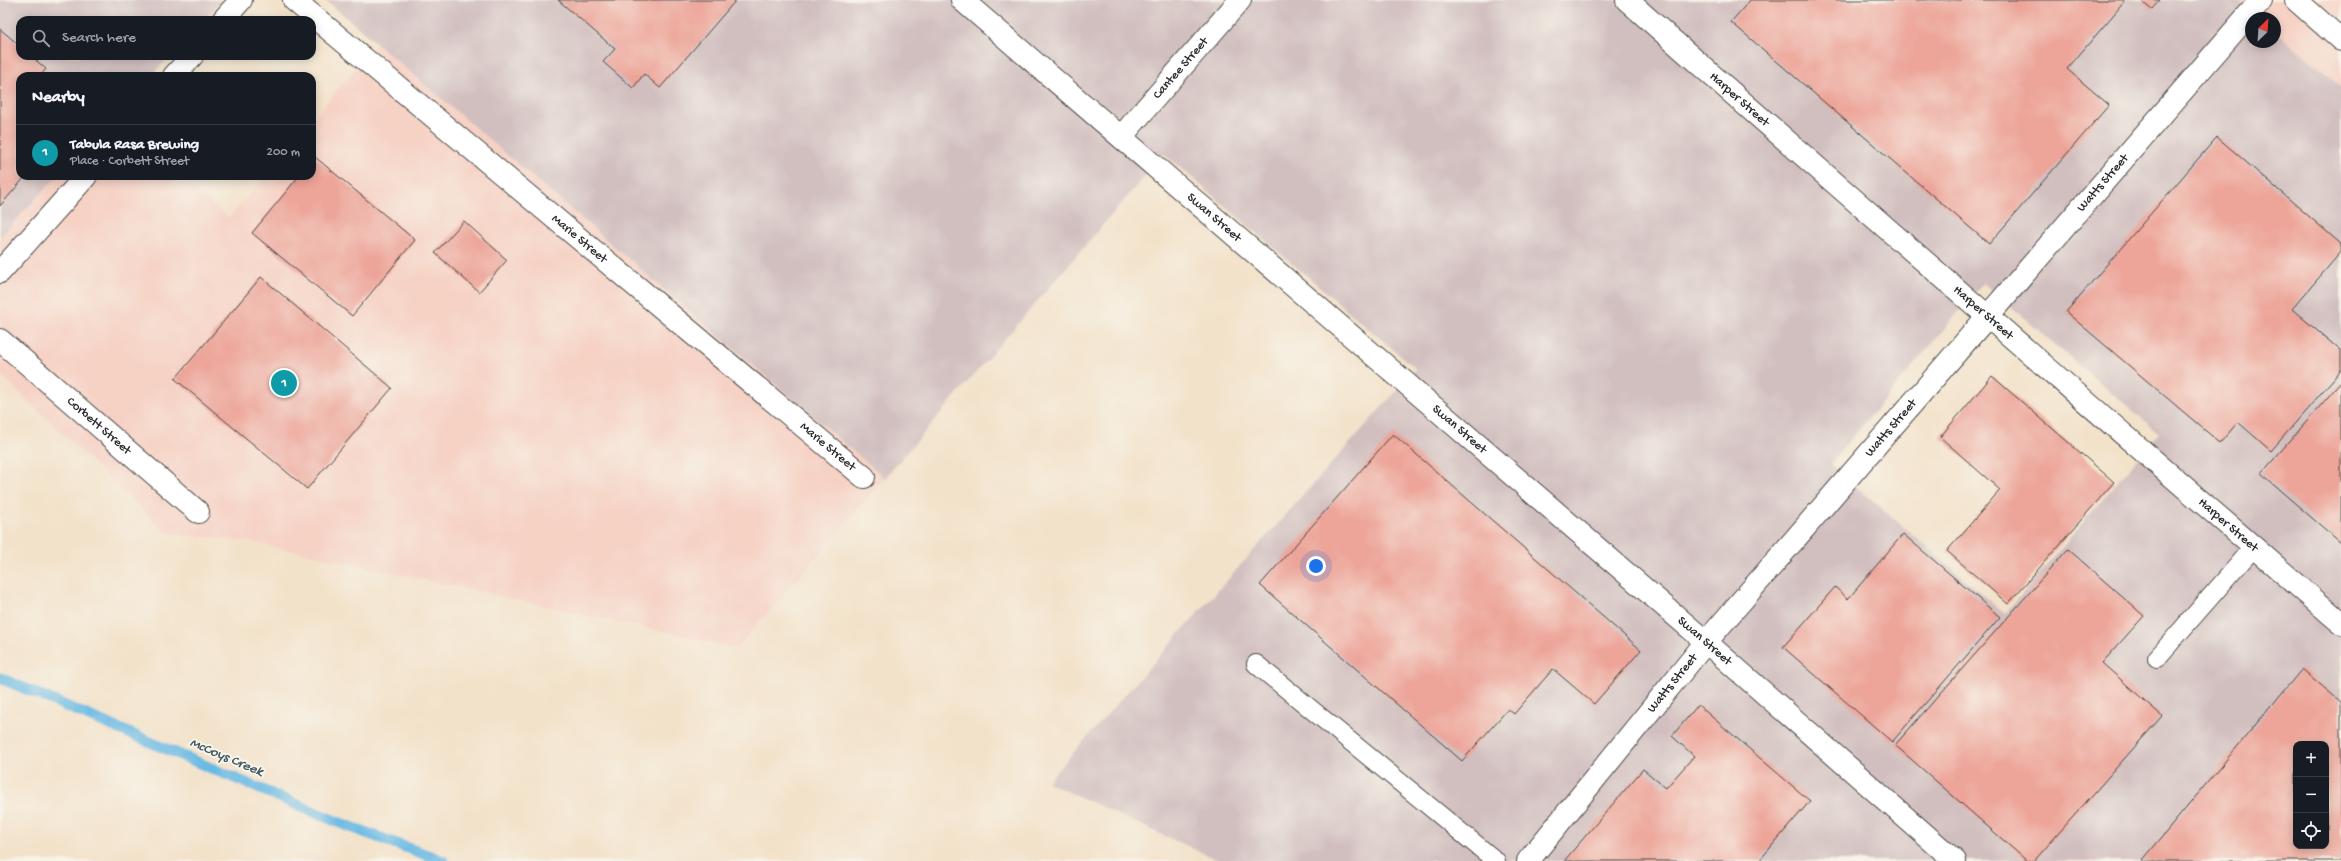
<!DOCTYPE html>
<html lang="en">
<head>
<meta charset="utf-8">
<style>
  :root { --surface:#171b24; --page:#20242c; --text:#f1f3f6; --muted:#9ea1a6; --line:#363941; --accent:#d93025 }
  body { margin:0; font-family:"Gochi Hand",sans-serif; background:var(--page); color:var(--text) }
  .controls { position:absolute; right:12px; bottom:12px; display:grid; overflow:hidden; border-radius:8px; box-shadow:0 2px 10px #0003 }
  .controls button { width:36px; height:36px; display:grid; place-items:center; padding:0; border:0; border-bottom:1px solid var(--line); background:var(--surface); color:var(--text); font:20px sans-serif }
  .compass { position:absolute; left:2245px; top:12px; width:36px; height:36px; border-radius:50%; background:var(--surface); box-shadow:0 2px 10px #0003; rotate:25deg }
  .you { position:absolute; left:1316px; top:566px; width:14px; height:14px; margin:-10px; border:3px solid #fff; border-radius:50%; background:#1a73e8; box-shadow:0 0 0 6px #1a73e833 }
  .badge { display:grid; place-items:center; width:26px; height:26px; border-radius:50%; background:var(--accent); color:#fff; font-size:13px; font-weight:700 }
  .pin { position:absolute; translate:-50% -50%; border:2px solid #fff; box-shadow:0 1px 4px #0006 }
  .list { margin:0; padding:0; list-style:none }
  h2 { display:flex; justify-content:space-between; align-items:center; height:52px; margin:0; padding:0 16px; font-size:17px }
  h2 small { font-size:13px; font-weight:400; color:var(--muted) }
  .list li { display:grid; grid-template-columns:26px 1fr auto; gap:12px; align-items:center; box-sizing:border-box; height:56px; padding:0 16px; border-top:1px solid var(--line) }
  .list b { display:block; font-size:15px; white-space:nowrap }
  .list p { margin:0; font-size:13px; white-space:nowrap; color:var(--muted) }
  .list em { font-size:13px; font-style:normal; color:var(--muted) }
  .icon { flex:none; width:22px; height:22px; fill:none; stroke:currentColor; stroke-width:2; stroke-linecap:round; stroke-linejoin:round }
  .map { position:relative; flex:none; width:2341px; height:861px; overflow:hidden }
  .search { position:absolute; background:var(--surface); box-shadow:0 2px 10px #0003; left:16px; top:16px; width:300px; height:44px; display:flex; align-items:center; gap:10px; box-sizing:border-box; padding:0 14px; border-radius:12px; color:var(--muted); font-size:15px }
  .panel { position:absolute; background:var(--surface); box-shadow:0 2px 10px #0003; left:16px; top:72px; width:300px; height:108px; border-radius:12px }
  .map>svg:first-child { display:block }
  .built { fill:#f6d2c5 }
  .industrial { fill:#d1bfbf; fill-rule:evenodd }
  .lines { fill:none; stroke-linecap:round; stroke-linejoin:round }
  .stream { stroke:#69b9e4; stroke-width:11 }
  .building { fill:#eda499; fill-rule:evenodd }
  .lane-casing { stroke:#494643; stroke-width:20 }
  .street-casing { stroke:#494643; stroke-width:24 }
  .lane { stroke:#fff; stroke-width:18 }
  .street { stroke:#fff; stroke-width:22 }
  .labels { text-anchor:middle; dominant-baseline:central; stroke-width:4; stroke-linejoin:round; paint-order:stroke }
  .street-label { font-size:13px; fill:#2b2b2b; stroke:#f7f3e8 }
  .water-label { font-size:14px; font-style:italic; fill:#3e5662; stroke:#f7f3e8 }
</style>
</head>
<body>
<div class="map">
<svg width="2341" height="861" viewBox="0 0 2341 861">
  <rect width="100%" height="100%" fill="#f7f3e8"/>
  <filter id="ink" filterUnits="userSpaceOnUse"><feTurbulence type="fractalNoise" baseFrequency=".025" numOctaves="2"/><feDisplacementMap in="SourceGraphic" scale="8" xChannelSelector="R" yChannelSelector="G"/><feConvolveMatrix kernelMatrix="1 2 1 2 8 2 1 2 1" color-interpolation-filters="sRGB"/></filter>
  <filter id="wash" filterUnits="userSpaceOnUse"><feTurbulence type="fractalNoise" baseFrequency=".012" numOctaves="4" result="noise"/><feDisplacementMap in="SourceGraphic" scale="16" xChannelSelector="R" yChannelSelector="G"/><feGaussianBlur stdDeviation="0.9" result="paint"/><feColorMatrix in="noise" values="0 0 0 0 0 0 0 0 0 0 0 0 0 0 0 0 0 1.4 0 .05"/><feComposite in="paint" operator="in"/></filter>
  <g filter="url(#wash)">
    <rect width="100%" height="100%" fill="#f3e2ca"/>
    <!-- built -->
    <path class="built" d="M 2239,0 L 2341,0 L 2341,87 L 2275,31 L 2275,18 L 2260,18 Z
      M 377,43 L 885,478 L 737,648 L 252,542 L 167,533 L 0,374 L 0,237 L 57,176 L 178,176 L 229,218 L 265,176 L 312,176 L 312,120 Z"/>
    <!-- industrial -->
    <path class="industrial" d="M 0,0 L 222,0 L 203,20 L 20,20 L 20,56 L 170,56 L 151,76 L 20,76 L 20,176 L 57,176 L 0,237 Z
      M 326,0 L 2239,0 L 2260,18 L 2251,18 L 2251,42 L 2275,42 L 2275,31 L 2341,87 L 2341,861 L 1220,861 L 1047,782 L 1416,369 L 1164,154 L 885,478 ZM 1983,283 L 2159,433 L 2005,614 L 1830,464 ZM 2296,744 L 2326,744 L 2326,846 L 2296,846 Z"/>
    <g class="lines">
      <!-- stream -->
      <path class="stream" d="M 0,678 L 340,823 L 443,861"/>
    </g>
    <g id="blocks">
      <!-- building -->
      <path class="building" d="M 558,0 L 736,0 L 660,88 L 644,74 L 633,88 L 603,62 L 615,49 Z
        M 1750,0 L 2126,0 L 2067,69 L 2109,105 L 1989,244 L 1731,22 Z
        M 2141,0 L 2160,0 L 2152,9 Z
        M 0,29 L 20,46 L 20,56 L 31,56 L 46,69 L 40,76 L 20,76 L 20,176 L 26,176 L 0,206 Z
        M 2217,137 L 2341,244 L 2341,252 L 2292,309 L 2341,351 L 2341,370 L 2271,451 L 2238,422 L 2220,443 L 2066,312 Z
        M 315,157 L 415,240 L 352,316 L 252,233 L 299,176 L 312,176 L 312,161 Z
        M 464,221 L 507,260 L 479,292 L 435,253 Z
        M 261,277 L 392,388 L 307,489 L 175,379 Z
        M 1992,376 L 2114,482 L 2008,604 L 1947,551 L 2000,490 L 1940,437 Z
        M 2341,382 L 2341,543 L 2261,474 Z
        M 1393,434 L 1641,650 L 1594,704 L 1553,669 L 1514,714 L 1508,709 L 1462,761 L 1260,585 Z
        M 1903,534 L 2000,617 L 1892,742 L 1783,647 L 1835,587 L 1848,599 Z
        M 2068,549 L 2144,616 L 2102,663 L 2162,716 L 2034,861 L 2027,861 L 1895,745 Z
        M 2302,669 L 2341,702 L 2341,861 L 2142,861 ZM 2296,744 L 2326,744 L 2326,846 L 2296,846 Z
        M 1698,705 L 1810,801 L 1759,861 L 1564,861 L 1643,769 L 1666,788 L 1694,756 L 1672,736 Z"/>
    </g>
  </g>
  <g filter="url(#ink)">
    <use href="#blocks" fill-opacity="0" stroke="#494643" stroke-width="1"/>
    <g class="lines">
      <defs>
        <path id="lane" d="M 2157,658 L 2254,547
          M 1256,664 L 1496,861"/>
        <g id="street">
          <path id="s1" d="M 294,0 L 864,477"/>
          <path id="s2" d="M 962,0 L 1706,642 L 1955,861"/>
          <path id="s3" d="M 1627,0 C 1863,210 2103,416 2341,623"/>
          <path d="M 2296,0 L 2341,40"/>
          <path d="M 223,20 L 241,0"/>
          <path d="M 174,76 L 192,56"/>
          <path id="s4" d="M 1121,137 L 1240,0"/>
          <path d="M 0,272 L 86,176"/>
          <path id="s5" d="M 0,340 L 198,512"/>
          <path id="s6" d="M 1528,861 L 1706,642 L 2261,0"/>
        </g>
      </defs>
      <!-- lane casing -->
      <use href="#lane" class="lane-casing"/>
      <!-- street casing -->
      <use href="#street" class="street-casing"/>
      <!-- lane -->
      <use href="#lane" class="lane"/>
      <!-- street -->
      <use href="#street" class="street"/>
    </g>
  </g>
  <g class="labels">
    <!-- street labels -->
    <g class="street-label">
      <text stroke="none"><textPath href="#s4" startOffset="91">Cantee Street</textPath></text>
      <text stroke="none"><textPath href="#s3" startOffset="150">Harper Street</textPath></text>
      <text stroke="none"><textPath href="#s6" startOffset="889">Watts Street</textPath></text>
      <text stroke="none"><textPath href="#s2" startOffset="333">Swan Street</textPath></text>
      <text stroke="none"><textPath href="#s1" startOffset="372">Marie Street</textPath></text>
      <text stroke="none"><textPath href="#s3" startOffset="474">Harper Street</textPath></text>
      <text stroke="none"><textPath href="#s5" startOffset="131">Corbett Street</textPath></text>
      <text stroke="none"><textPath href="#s6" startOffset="565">Watts Street</textPath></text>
      <text stroke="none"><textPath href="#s2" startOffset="657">Swan Street</textPath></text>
      <text stroke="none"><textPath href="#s1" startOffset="696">Marie Street</textPath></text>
      <text stroke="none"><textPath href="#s3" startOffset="798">Harper Street</textPath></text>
      <text stroke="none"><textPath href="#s2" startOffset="981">Swan Street</textPath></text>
      <text stroke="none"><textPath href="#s6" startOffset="229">Watts Street</textPath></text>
    </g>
    <!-- water labels -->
    <g class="water-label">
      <text transform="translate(226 758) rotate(23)">McCoys Creek</text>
    </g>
  </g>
</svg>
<div class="controls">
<button>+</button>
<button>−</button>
<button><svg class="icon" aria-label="locate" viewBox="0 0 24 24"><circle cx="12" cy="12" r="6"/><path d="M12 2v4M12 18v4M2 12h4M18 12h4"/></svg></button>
</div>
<svg class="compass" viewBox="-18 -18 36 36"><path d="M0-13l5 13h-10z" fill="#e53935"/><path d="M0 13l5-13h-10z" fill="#9ea1a6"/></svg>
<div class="you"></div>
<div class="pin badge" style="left:284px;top:383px;background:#0f9aa8">1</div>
<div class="search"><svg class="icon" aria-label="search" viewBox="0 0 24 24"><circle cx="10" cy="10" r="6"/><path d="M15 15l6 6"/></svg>Search here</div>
<section class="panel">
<h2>Nearby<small></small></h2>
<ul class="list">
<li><span class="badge" style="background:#0f9aa8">1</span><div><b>Tabula Rasa Brewing</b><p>Place · Corbett Street</p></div><em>200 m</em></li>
</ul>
</section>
</div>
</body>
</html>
